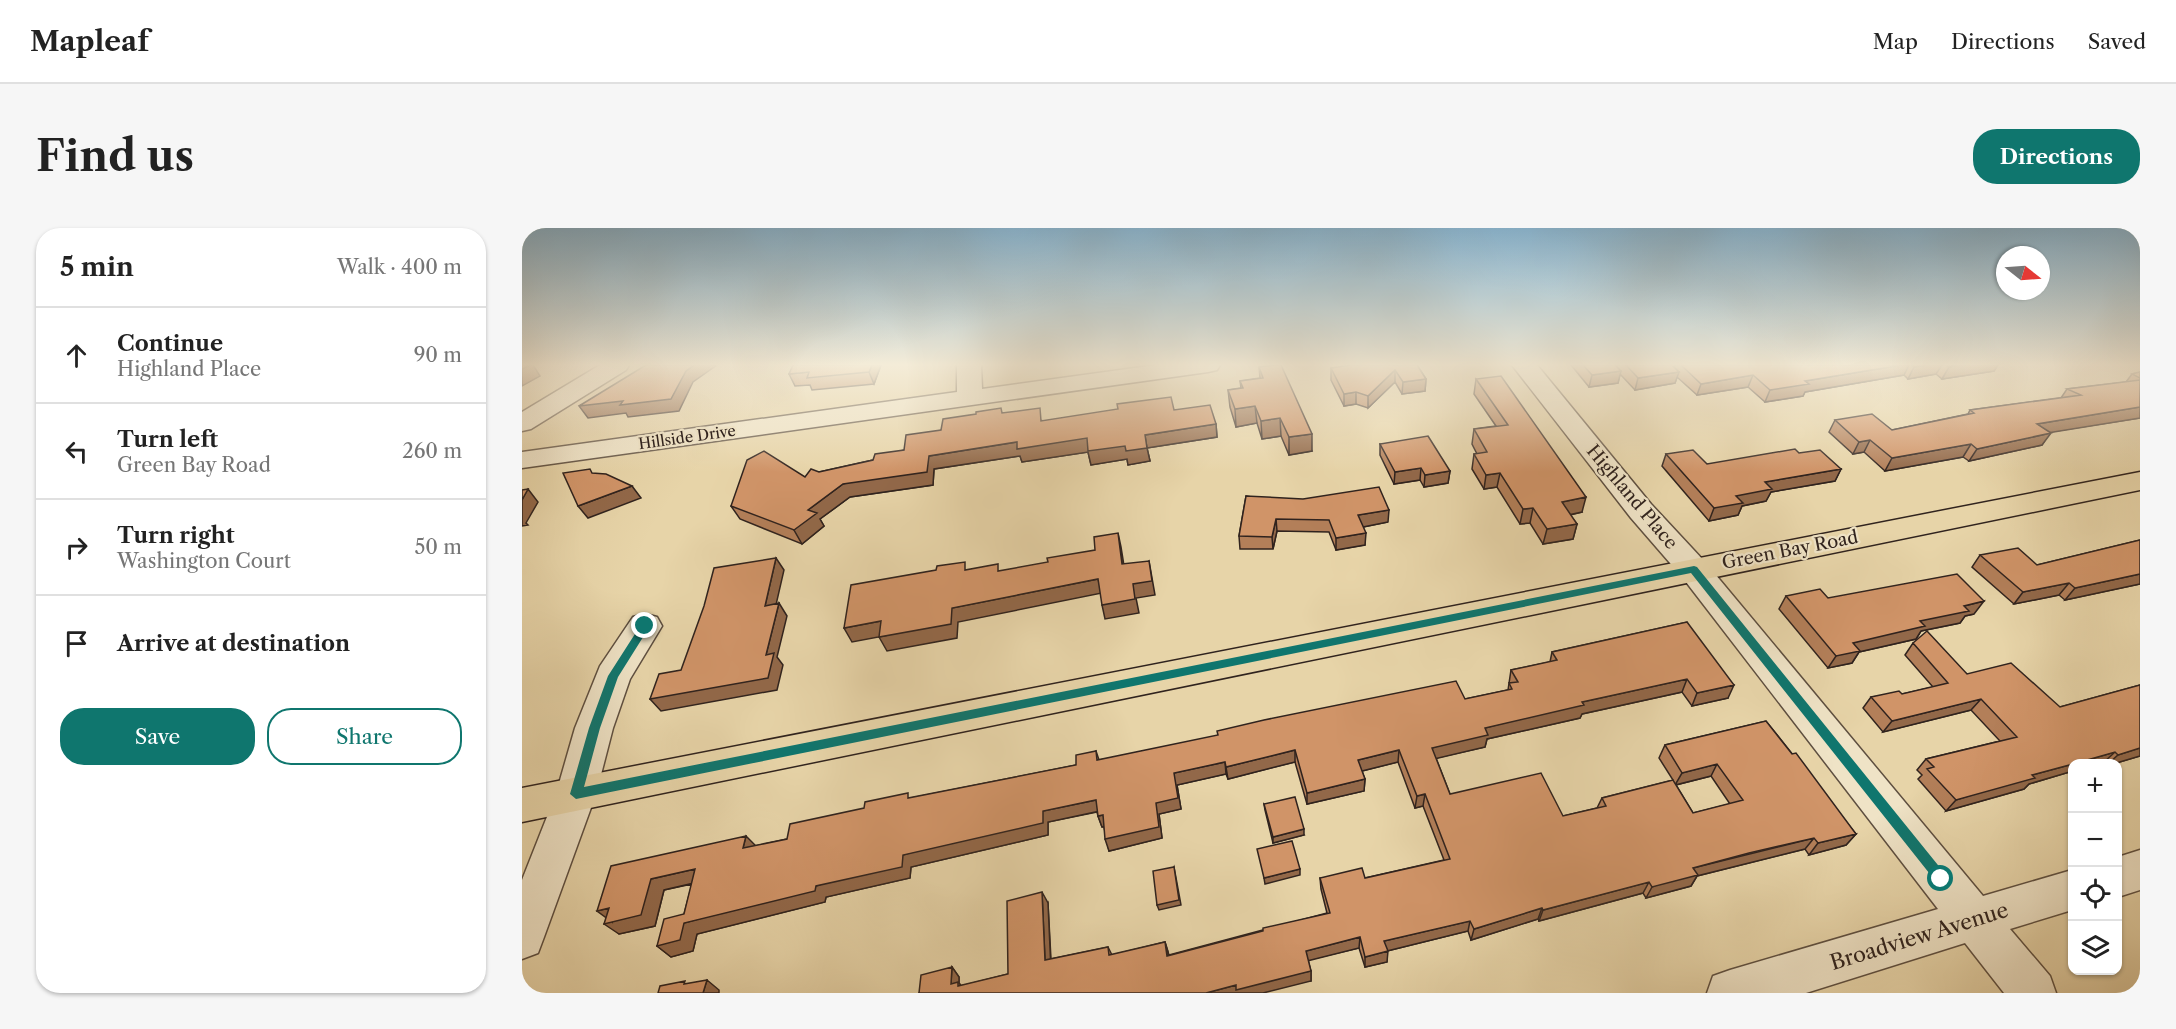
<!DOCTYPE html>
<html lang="en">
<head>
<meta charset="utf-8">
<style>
  :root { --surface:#fff; --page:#f6f6f6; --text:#222; --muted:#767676; --line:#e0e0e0; --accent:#0f766e }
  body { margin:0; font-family:"Libre Caslon Text",serif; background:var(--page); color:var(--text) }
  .controls { position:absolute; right:18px; bottom:18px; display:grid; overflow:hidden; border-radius:12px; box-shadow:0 2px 4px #0004 }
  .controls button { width:54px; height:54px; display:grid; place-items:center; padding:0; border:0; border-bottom:2px solid var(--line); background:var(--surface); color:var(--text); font:30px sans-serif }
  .compass { position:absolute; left:1474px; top:18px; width:54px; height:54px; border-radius:50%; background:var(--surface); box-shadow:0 2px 4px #0004; rotate:107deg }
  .stop { position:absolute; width:18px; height:18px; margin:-14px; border:4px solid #0f766e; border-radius:50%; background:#fff }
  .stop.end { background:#0f766e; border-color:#fff; box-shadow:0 2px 6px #0008 }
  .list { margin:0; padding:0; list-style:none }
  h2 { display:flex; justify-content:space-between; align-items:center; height:78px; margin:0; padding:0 24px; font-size:26px }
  h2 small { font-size:20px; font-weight:400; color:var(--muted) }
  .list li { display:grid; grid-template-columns:39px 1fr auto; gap:18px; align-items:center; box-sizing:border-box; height:96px; padding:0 24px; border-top:2px solid var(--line) }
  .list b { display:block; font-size:22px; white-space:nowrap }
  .list p { margin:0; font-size:20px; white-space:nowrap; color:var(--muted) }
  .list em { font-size:20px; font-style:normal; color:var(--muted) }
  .actions { display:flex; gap:12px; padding:18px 24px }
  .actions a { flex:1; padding:14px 0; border:2px solid var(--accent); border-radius:24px; text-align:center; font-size:21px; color:var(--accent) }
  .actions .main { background:var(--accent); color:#fff }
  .icon { flex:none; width:33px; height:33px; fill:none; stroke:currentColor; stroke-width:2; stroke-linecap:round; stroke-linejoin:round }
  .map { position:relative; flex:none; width:1618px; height:765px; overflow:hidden; border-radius:24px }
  header { display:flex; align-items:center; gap:36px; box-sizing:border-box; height:84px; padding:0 30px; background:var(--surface); border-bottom:2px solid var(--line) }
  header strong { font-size:28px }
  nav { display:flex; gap:33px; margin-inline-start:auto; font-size:21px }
  .intro { display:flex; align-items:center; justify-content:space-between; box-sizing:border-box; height:144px; padding:0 36px }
  h1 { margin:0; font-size:42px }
  .button { padding:15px 27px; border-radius:24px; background:var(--accent); color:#fff; font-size:21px; font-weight:700 }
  main { display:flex; gap:36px; padding:0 36px }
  aside { flex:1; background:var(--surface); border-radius:24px; box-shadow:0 2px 4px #0004 }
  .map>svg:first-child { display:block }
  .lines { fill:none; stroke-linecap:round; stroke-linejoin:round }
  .minor-casing { stroke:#5e4f40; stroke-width:3 }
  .major-casing { stroke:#30231e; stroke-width:3 }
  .minor { fill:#efe3c6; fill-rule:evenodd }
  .major { fill:#e7d4a8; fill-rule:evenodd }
  .wall { fill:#b37f59; stroke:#30231e; stroke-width:1.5; fill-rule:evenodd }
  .shaded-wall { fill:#926849; stroke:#30231e; stroke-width:1.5 }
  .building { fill:#d09468; stroke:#30231e; stroke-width:1.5 }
  .route { fill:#0f766e }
  .labels { text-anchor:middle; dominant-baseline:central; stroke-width:4.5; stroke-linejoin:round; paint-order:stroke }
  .far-street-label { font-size:15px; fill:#30231e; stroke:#efe3c6 }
  .street-label { font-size:18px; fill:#30231e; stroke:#efe3c6 }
  .near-street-label { font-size:21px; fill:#30231e; stroke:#efe3c6 }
</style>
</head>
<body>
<header>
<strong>Mapleaf</strong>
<nav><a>Map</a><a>Directions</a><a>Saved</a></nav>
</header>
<div class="intro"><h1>Find us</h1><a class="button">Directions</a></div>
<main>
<aside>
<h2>5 min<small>Walk · 400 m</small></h2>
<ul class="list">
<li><svg class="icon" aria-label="ahead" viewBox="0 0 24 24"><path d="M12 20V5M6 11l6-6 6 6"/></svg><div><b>Continue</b><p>Highland Place</p></div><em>90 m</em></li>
<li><svg class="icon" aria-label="left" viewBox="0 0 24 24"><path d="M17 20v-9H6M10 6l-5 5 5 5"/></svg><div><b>Turn left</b><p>Green Bay Road</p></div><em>260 m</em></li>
<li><svg class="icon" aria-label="right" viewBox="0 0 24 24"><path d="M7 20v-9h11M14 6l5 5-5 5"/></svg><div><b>Turn right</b><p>Washington Court</p></div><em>50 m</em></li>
<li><svg class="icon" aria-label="arrive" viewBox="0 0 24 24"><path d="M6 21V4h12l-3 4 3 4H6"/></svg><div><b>Arrive at destination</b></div></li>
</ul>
<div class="actions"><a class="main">Save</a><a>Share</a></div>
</aside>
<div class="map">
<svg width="1618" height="765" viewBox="0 0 1618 765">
  <rect width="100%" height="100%" fill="#e7d4a8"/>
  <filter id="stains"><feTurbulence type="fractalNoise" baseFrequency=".00333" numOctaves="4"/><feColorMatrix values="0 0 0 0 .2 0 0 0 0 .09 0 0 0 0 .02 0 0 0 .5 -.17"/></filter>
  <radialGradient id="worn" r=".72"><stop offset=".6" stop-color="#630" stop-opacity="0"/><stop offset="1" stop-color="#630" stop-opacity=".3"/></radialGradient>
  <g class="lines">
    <defs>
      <path id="minor" d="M 78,137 L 107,137 L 104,142 L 9,201 L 0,203 L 0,184 Z
        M 435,137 L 459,137 L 460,161 L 634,137 L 698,137 L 695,142 L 686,144 L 0,240 L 0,224 L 435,164 Z
        M 990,137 L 1015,137 L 1129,276 L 1183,334 L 1461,668 L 1550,642 L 1550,682 L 1488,701 L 1528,748 L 1534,765 L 1482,765 L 1443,715 L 1284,765 L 1185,765 L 1191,748 L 1208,742 L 1416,681 L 1161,350 L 1109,290 Z
        M 123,386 L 135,389 L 140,398 L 108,451 L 91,500 L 74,566 L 22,709 L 16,725 L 0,731 L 0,652 L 34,566 L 53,500 L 78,438 L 111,389 Z
        M 1618,622 L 1618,662 L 1596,669 L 1596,629 Z"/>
      <path id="major" d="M 1618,244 L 1618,262 L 0,594 L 0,560 Z"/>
    </defs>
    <!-- minor casing -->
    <use href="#minor" class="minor-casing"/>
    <!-- major casing -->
    <use href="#major" class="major-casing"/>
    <!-- minor -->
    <use href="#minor" class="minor"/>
    <!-- major -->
    <use href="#major" class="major"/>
  </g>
  <!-- wall -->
  <path class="wall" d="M 359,137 L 352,156 L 290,162 L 288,157 L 273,158 L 267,146 Z
    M 895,137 L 904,151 L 903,163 L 880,166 L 873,154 L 846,180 L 834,176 L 822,178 L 809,152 L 809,140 Z
    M 1049,137 L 1093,137 L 1094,138 L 1094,137 L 1150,137 L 1152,139 L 1153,137 L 1476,137 L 1472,143 L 1420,151 L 1414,146 L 1386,151 L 1382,147 L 1283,164 L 1281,168 L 1243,174 L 1226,159 L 1175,167 L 1155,149 L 1153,155 L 1113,162 L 1098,146 L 1096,155 L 1067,159 Z
    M 737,139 L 790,223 L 767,227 L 759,208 L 740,211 L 735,195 L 714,199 L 708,179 L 706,162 L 719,160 L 718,153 L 738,150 Z
    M 1618,144 L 1618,190 L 1528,204 L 1520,217 L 1447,233 L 1441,229 L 1363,243 L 1342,224 L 1331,226 L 1307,204 L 1313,192 L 1370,202 L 1446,186 L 1448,182 L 1539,170 L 1545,161 L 1604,154 L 1610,146 Z
    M 954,151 L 1060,284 L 1048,287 L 1055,296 L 1051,311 L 1021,316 L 1008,295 L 998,296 L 975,259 L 962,261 L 950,241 L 952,226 L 955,226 L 950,216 L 952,201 L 974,198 L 952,166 Z
    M 652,182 L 694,196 L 695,209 L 625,220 L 628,233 L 606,237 L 605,231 L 569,237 L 566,224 L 500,234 L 498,228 L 412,241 L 411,257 L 328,269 L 298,291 L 302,298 L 280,316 L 218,291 L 209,278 L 297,244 L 351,232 L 382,222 L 419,202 L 481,185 L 522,193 Z
    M 858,216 L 928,243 L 926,255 L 902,259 L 898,252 L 872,256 L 858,227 Z
    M 1144,226 L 1185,236 L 1319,241 L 1313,253 L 1249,264 L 1244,273 L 1220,278 L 1216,287 L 1187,293 L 1140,238 Z
    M 724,268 L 866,294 L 841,299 L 843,317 L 814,322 L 807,304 L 755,303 L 751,321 L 718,321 L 717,308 Z
    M 1618,312 L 1618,356 L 1543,372 L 1537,367 L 1492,376 L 1450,339 L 1458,327 L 1515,337 Z
    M 1264,368 L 1306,370 L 1452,386 L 1443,388 L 1438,395 L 1399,403 L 1394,411 L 1337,424 L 1330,435 L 1306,440 L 1257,381 Z
    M 1165,394 L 1206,470 L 1170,478 L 1160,464 L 1060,486 L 1058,490 L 965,511 L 963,519 L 914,530 L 928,566 L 1041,588 L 1075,580 L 1080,570 L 1151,552 L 1137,530 L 1143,517 L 1244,493 L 1334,606 L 1324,617 L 1287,627 L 1283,621 L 1175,648 L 1169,658 L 1124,670 L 1121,665 L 1017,693 L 1016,691 L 949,712 L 946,703 L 865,723 L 865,734 L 843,739 L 837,720 L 786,732 L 789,743 L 789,753 L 397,765 L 430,739 L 437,749 L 437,755 L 439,758 L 486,746 L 526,675 L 529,731 L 586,719 L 590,727 L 643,714 L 647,727 L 805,685 L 799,661 L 798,650 L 843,650 L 922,632 L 901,578 L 893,580 L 876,534 L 840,543 L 843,551 L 842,563 L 785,576 L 773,534 L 706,551 L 704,546 L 655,557 L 659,581 L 637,586 L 640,610 L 587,623 L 582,599 L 580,599 L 576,588 L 575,584 L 526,594 L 526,607 L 389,639 L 388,650 L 304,669 L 303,674 L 175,706 L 171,723 L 149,729 L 135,718 L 162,686 L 170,656 L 142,662 L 133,698 L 97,706 L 84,690 L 233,618 L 265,611 L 389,570 L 554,537 L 574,523 L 577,532 L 943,471 L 986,462 L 989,442 L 1028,434 L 1030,424 ZM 1189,548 L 1208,576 L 1171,585 L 1154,557 Z
    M 1391,415 L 1445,446 L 1538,479 L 1618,457 L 1618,528 L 1591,536 L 1582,536 L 1581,535 L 1578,536 L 1551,536 L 1551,543 L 1507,556 L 1502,561 L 1424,583 L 1396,551 L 1400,547 L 1395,542 L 1404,531 L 1478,513 L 1449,482 L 1361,504 L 1341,480 L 1349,469 L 1380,466 L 1411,459 L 1383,427 Z
    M 742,576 L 782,607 L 751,615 L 743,582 Z"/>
  <!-- shaded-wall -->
  <path class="shaded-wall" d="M 8,137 L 11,137 L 18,148 L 0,158 L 0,141 Z
    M 172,137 L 195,137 L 171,154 L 157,183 L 106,189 L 104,185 L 66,190 L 57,178 L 164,143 Z
    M 350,137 L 359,137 L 352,156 L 347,144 Z
    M 1380,137 L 1387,137 L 1382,147 L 1283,164 L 1281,168 L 1243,174 L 1248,162 L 1283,153 Z
    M 1406,137 L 1420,137 L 1414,146 L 1386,151 L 1392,139 Z
    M 1440,137 L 1476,137 L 1472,143 L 1420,151 L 1427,139 Z
    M 873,142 L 873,154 L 846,180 L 846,168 Z
    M 1099,143 L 1096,155 L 1067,159 L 1070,147 Z
    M 1157,144 L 1153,155 L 1113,162 L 1116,150 Z
    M 1231,147 L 1226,159 L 1175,167 L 1179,156 Z
    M 904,151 L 903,163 L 880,166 L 881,154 Z
    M 834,164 L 834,176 L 822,178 L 822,166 Z
    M 733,178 L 735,195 L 714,199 L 713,181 Z
    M 1618,179 L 1618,190 L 1507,208 L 1515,196 Z
    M 758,190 L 759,208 L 740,211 L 739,193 Z
    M 694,196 L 695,209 L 625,220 L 623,207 Z
    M 1529,205 L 1520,217 L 1447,233 L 1455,221 Z
    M 790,206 L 790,223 L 767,227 L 767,209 Z
    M 565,210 L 603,218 L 625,220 L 628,233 L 606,237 L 605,231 L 569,237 L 566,224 L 500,234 L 498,228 L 412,241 L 411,257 L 328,269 L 298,291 L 302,298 L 280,316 L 272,302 L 286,282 L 321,256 L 407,228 L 495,214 Z
    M 1348,212 L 1342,224 L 1331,226 L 1337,214 Z
    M 1449,216 L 1441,229 L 1363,243 L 1370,230 Z
    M 899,240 L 898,252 L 872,256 L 873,244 Z
    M 1319,241 L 1313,253 L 1249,264 L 1244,273 L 1220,278 L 1216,287 L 1187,293 L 1192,280 L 1214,268 L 1243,254 Z
    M 928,243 L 926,255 L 902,259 L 903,247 Z
    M 978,245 L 975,259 L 962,261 L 964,247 Z
    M 110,258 L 119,270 L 66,290 L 56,278 Z
    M 6,261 L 16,274 L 4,295 L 6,297 L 0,298 L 0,272 Z
    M 1064,269 L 1060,284 L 1037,289 L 1040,274 Z
    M 1011,280 L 1008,295 L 998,296 L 1001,281 Z
    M 867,282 L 866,294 L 836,300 L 836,287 Z
    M 754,291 L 755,303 L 751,321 L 750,309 Z
    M 1055,296 L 1051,311 L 1021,316 L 1025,301 Z
    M 596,305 L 599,319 L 604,350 L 600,336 Z
    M 844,305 L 843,317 L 814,322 L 814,310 Z
    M 254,330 L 262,342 L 251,390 L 243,378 Z
    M 627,333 L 633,367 L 614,370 L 617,385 L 583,391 L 580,377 Z
    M 1618,346 L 1618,356 L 1543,372 L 1553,360 Z
    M 576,351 L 580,365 L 436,394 L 435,410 L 365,423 L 357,409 L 430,380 Z
    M 1547,355 L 1537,367 L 1492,376 L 1501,364 Z
    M 1462,373 L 1452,386 L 1443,388 L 1438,395 L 1399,403 L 1394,411 L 1337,424 L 1330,435 L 1306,440 L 1314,428 L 1331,415 L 1442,378 Z
    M 257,375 L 265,388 L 255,429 L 261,437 L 255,462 L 139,483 L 128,471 L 244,427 Z
    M 359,393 L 367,407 L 330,414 L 322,400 Z
    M 1165,451 L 1160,464 L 1060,486 L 1058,490 L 965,511 L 963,519 L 908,532 L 910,520 L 963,500 L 1060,474 Z
    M 1212,457 L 1206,470 L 1170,478 L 1175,465 Z
    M 1459,471 L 1449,482 L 1361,504 L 1370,493 Z
    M 1618,520 L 1618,528 L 1591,536 L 1586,536 L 1596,527 Z
    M 773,522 L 773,534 L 706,551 L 704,539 Z
    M 877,522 L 876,534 L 836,544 L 836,532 Z
    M 1593,524 L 1581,535 L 1578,536 L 1552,536 Z
    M 703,534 L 704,546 L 655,557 L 659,581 L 637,586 L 640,610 L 587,623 L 583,611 L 634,575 L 652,545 Z
    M 1195,536 L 1189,548 L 1153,557 L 1160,545 Z
    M 1551,536 L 1551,543 L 1507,556 L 1502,561 L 1424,583 L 1434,572 L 1510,547 Z
    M 843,551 L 842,563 L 785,576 L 785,565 Z
    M 903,566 L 901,578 L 893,580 L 895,568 Z
    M 574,572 L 578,583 L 526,594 L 526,607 L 389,639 L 388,650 L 304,669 L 303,674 L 175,706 L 171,723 L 149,729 L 135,718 L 162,695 L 294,658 L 381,627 L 521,583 Z
    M 581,587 L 585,598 L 580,599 L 576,588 Z
    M 782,601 L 782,607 L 751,615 L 751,609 Z
    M 1334,606 L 1324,617 L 1287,627 L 1296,615 Z
    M 224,608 L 235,619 L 221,620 Z
    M 1292,610 L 1283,621 L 1175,648 L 1169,658 L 1124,670 L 1130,659 L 1171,640 Z
    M 652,639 L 659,677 L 637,682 L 635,677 Z
    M 173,641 L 185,652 L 142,662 L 133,698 L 97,706 L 82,696 L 129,651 Z
    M 778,641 L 778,647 L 743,656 L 742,650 Z
    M 1127,654 L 1121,665 L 1017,693 L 1021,682 Z
    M 520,664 L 526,675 L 529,742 L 523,732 Z
    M 87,680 L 90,694 L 75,683 Z
    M 1020,680 L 1016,691 L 949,712 L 952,701 Z
    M 948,693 L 946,703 L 861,724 L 862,713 Z
    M 838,709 L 837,720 L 785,733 L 784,723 Z
    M 643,714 L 646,724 L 648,738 L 645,728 Z
    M 866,723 L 865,734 L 843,739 L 843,729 Z
    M 430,739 L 437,749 L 437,755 L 444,764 L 429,756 Z
    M 789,743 L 789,753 L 741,765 L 684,765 L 714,757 Z
    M 185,752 L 197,762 L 197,765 L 181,765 Z"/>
  <!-- building -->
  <path class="building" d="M 0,137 L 8,137 L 0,141 Z
    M 124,137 L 172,137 L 164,143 L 149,171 L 98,177 L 101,173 L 57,178 Z
    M 271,137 L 350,137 L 347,144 L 285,150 L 287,144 L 267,146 Z
    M 754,137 L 759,137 L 790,206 L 767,209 L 758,190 L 739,193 L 733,178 L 713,181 L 706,162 L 721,160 L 718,153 L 741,150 L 737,139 Z
    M 828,137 L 895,137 L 904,151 L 881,154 L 873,142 L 846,168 L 834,164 L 822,166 L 809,140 Z
    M 1061,137 L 1093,137 L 1099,143 L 1070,147 Z
    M 1104,137 L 1150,137 L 1157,144 L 1116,150 Z
    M 1159,137 L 1380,137 L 1283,153 L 1287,156 L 1248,162 L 1231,147 L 1179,156 Z
    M 1389,137 L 1406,137 L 1392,139 Z
    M 1424,137 L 1440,137 L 1427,139 Z
    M 1618,144 L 1618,150 L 1610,146 Z
    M 979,148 L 1064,269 L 1040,274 L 1055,296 L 1025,301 L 1011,280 L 1001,281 L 978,245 L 964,247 L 952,226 L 965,224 L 952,201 L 986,197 L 954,151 Z
    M 1618,152 L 1618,179 L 1515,196 L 1529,205 L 1455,221 L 1449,216 L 1370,230 L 1348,212 L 1337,214 L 1313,192 L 1350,186 L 1370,202 L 1452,185 L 1448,182 L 1559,167 L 1545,161 Z
    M 649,169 L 652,182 L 688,177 L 694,196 L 623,207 L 625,220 L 604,223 L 603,218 L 566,223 L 565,210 L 495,221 L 495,214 L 407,228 L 405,244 L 321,256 L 286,282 L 295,285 L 272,302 L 209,278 L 225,232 L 242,223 L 283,249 L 289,241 L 297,244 L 351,232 L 353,226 L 382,222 L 384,207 L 419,202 L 421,191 L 454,186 L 454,184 L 479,180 L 480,185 L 518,180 L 519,193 L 596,181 L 595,176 Z
    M 906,208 L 928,243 L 903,247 L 899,240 L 873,244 L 858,216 Z
    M 1273,221 L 1277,225 L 1298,222 L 1319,241 L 1243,254 L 1250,261 L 1214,268 L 1221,275 L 1192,280 L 1144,226 L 1171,222 L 1185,236 Z
    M 68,241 L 70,245 L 84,246 L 110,258 L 56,278 L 41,245 Z
    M 857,259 L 867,282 L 836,287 L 844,305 L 814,310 L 807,292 L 754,291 L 750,309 L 717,308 L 724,268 L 781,271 Z
    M 6,261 L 0,272 L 0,262 Z
    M 596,305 L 600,336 L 627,333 L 630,353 L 611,356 L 613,371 L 580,377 L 576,351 L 430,380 L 429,396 L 357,409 L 359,393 L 322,400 L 329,357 L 414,342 L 415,338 L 443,334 L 443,342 L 476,336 L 476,343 L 526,334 L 525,330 L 573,322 L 572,309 Z
    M 1618,312 L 1618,346 L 1553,360 L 1547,355 L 1501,364 L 1458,327 L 1496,320 L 1515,337 Z
    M 254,330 L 243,378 L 257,375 L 244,427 L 252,425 L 246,450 L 128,471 L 137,446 L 159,442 L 182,378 L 192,340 Z
    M 1435,346 L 1462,373 L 1442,378 L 1447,383 L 1398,393 L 1403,398 L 1331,415 L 1338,423 L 1314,428 L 1264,368 L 1298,361 L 1306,370 Z
    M 1165,394 L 1212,457 L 1175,465 L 1165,451 L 1060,474 L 1062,477 L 963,500 L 966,507 L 910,520 L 928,566 L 1019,545 L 1041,588 L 1084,578 L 1080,570 L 1151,552 L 1171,585 L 1221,572 L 1195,536 L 1160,545 L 1143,517 L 1244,493 L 1270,526 L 1274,525 L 1334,606 L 1296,615 L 1292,610 L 1227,625 L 1171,640 L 1176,647 L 1130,659 L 1127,654 L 1021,682 L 1020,680 L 952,701 L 948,693 L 862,713 L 866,723 L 843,729 L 838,709 L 784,723 L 789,743 L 714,762 L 714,757 L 684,765 L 397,765 L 399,747 L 430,739 L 429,756 L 436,754 L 436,758 L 486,746 L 485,673 L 520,664 L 523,732 L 586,719 L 587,727 L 643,714 L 645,728 L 741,703 L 741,700 L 808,685 L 798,650 L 840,640 L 843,650 L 928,631 L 903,566 L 895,568 L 877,522 L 836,532 L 843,551 L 785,565 L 773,522 L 704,539 L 703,534 L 652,545 L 656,570 L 634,575 L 637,599 L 583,611 L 581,587 L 576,588 L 574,572 L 521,583 L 521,595 L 381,627 L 380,639 L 294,658 L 293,663 L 162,695 L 158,712 L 135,718 L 142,691 L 162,686 L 173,641 L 129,651 L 119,687 L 82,696 L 87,680 L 75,683 L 89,638 L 224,608 L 221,620 L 265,611 L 268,596 L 342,580 L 343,574 L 386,565 L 386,570 L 554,537 L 554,527 L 574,523 L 575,532 L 696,507 L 695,503 L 742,492 L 934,453 L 943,471 L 990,461 L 987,455 L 996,454 L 989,442 L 1035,432 L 1030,424 Z
    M 1405,403 L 1445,446 L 1489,435 L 1538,479 L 1618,457 L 1618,520 L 1596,527 L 1593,524 L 1551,536 L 1510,547 L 1513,550 L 1434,572 L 1405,541 L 1412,539 L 1404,531 L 1495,509 L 1459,471 L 1370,493 L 1349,469 L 1377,463 L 1380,466 L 1426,455 L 1391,415 Z
    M 773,569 L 782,601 L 751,609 L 742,576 Z
    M 770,613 L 778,641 L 742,650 L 735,621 Z
    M 652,639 L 657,672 L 635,677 L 631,643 Z
    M 185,752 L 181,765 L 136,765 L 138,758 L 163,753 L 162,756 Z"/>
  <!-- sky -->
  <linearGradient id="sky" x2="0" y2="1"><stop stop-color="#88b5d1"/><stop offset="0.56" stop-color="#f4ecd8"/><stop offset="1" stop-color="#f4ecd8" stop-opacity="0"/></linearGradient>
  <rect width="1618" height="244" fill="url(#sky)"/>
  <!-- route -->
  <path class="route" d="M 1172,338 L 1175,339 L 1424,647 L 1425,651 L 1424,655 L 1415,655 L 1169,345 L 54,571 L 48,566 L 67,500 L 86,448 L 120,395 L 123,394 L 128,398 L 96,449 L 78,500 L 62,559 Z"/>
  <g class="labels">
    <!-- far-street labels -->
    <g class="far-street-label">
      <text transform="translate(165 209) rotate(-8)">Hillside Drive</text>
    </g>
    <!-- street labels -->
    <g class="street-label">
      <text transform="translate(1110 269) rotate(50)">Highland Place</text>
      <text transform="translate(1268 322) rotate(-11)">Green Bay Road</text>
    </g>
    <!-- near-street labels -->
    <g class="near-street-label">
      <text transform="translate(1397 708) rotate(-17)">Broadview Avenue</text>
    </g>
  </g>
  <rect width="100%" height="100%" filter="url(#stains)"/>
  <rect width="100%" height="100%" fill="url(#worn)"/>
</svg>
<div class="controls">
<button>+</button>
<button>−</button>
<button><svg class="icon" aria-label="locate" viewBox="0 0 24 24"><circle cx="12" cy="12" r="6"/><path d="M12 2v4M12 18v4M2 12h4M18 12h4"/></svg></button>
<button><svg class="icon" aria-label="layers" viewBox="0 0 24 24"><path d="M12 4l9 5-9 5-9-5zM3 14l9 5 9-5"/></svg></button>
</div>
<svg class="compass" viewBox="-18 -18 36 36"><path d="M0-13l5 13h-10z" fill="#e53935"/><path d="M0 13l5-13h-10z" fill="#767676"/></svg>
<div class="stop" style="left:1419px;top:651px"></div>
<div class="stop end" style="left:123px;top:398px"></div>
</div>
</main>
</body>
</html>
